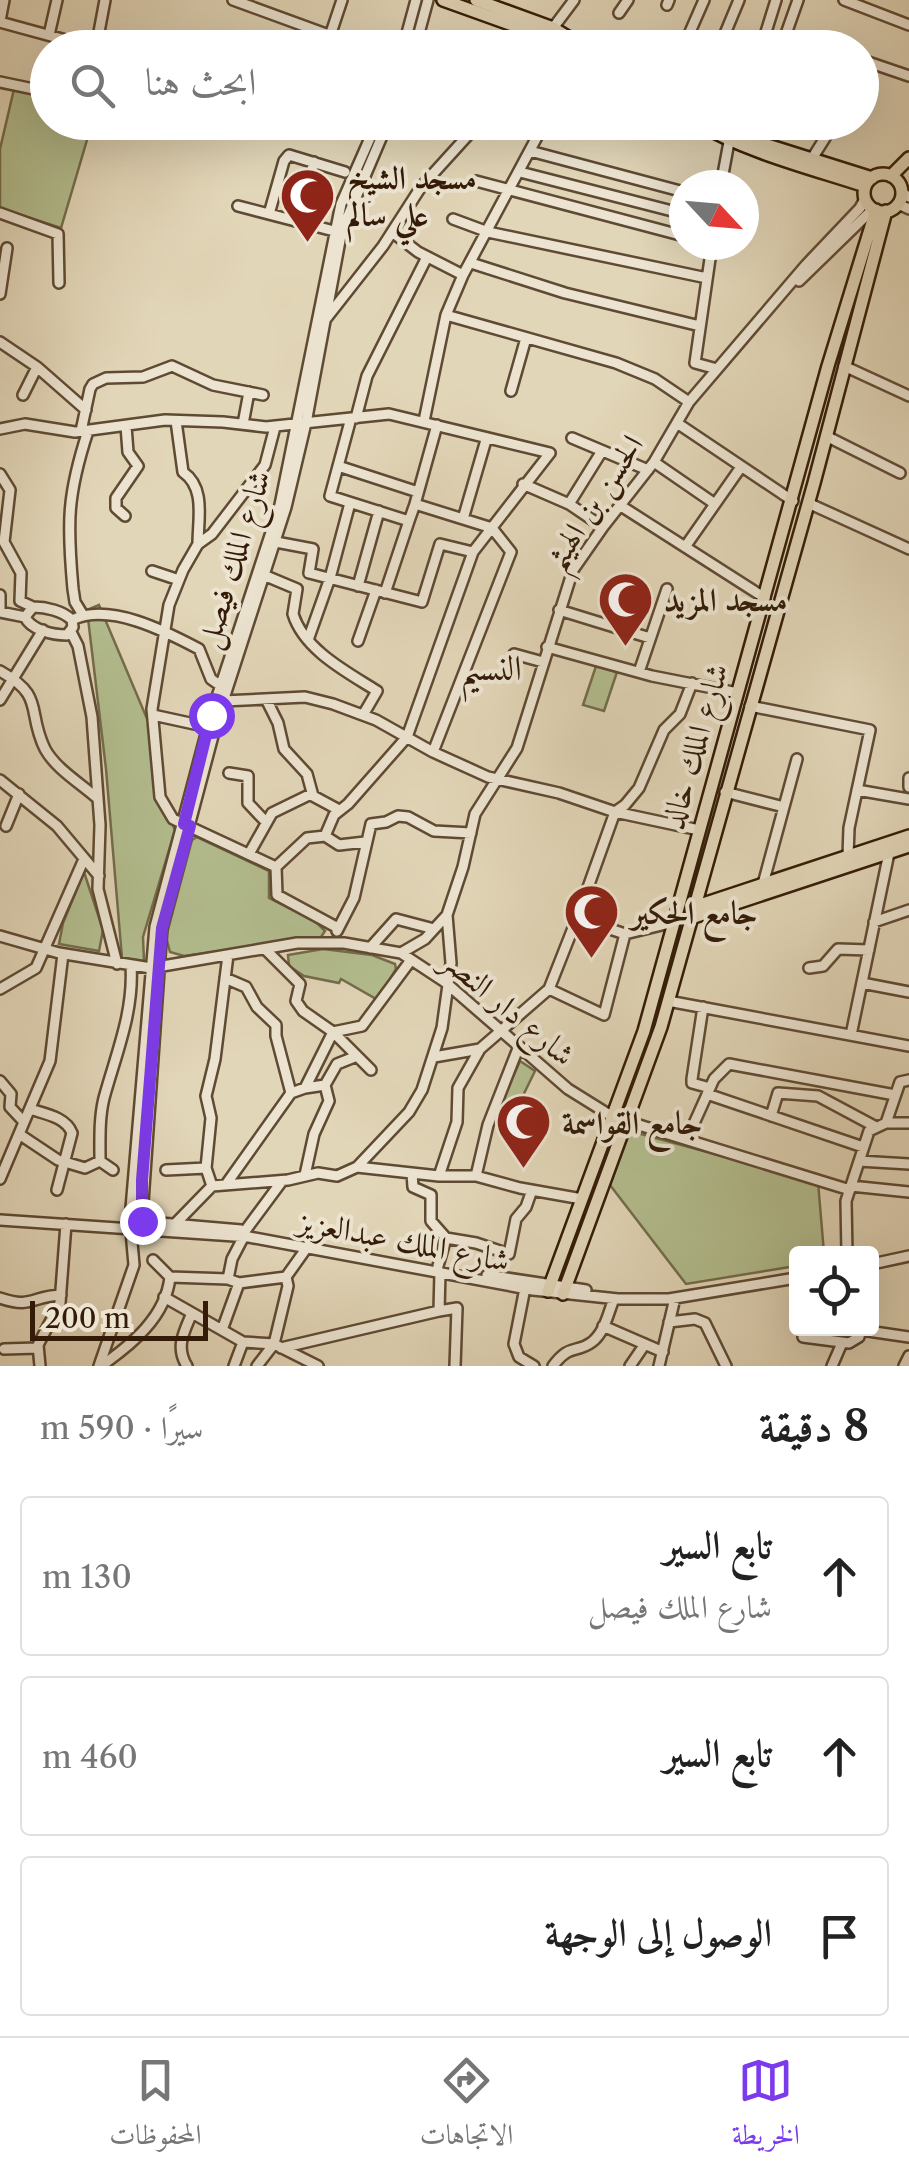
<!DOCTYPE html>
<html lang="ar">
<head>
<meta charset="utf-8">
<style>
  :root { --surface:#fff; --page:#f6f6f6; --text:#222; --muted:#767676; --line:#e0e0e0; --accent:#7c3aed }
  body { margin:0; font-family:"Libre Caslon Text",Amiri,serif; background:var(--page); color:var(--text); direction:rtl }
  .controls { position:absolute; right:30px; bottom:30px; display:grid; overflow:hidden; border-radius:10px; box-shadow:0 10px 40px #0002 }
  .controls button { width:90px; height:90px; display:grid; place-items:center; padding:0; border:0; border-bottom:2px solid var(--line); background:var(--surface); color:var(--text); font:50px sans-serif }
  .compass { position:absolute; left:669px; top:170px; width:90px; height:90px; border-radius:50%; background:var(--surface); box-shadow:0 10px 40px #0002; rotate:116deg }
  .scale { position:absolute; left:30px; bottom:25px; width:178px; box-sizing:border-box; padding-left:10px; border:5px solid #331b07; border-top:0; font-size:28px; line-height:35px; white-space:nowrap; color:#331b07; -webkit-text-stroke:8px #ece4d1; paint-order:stroke }
  .stop { position:absolute; width:30px; height:30px; margin:-22px; border:8px solid #7c3aed; border-radius:50%; background:#fff }
  .stop.end { background:#7c3aed; border-color:#fff; box-shadow:0 2px 10px #0008 }
  .list { margin:0; padding:0; list-style:none }
  h2 { display:flex; justify-content:space-between; align-items:center; height:130px; margin:0; padding:0 40px; font-size:42px }
  h2 small { font-size:32px; font-weight:400; color:var(--muted) }
  .list li { display:grid; grid-template-columns:65px 1fr auto; gap:30px; align-items:center; box-sizing:border-box; height:160px; margin:0 20px 20px; padding:0 20px; border:2px solid var(--line); border-radius:10px }
  .list b { display:block; font-size:38px; white-space:nowrap }
  .list p { margin:0; font-size:32px; white-space:nowrap; color:var(--muted) }
  .list em { font-size:32px; font-style:normal; color:var(--muted) }
  .icon { flex:none; width:55px; height:55px; fill:none; stroke:currentColor; stroke-width:2; stroke-linecap:round; stroke-linejoin:round }
  .map { position:relative; flex:none; width:909px; height:1366px; overflow:hidden; direction:ltr }
  .search { position:absolute; background:var(--surface); box-shadow:0 10px 40px #0002; left:30px; right:30px; top:30px; height:110px; display:flex; align-items:center; gap:25px; box-sizing:border-box; padding:0 35px; border-radius:55px; color:var(--muted); font-size:38px }
  .sheet { height:670px; background:var(--surface) }
  nav { display:flex; justify-content:space-around; align-items:center; box-sizing:border-box; height:140px; border-top:2px solid var(--line); background:var(--surface); font-size:28px; color:var(--muted) }
  nav a { display:grid; justify-items:center; gap:5px }
  nav .on { color:var(--accent) }
  .map>svg:first-child { display:block }
  .green { fill:#b3be8f; stroke:#736c4b; stroke-width:2.5 }
  .lines { fill:none; stroke-linecap:round; stroke-linejoin:round }
  .minor-casing { stroke:#5f4a33; stroke-width:14 }
  .major-casing { stroke:#331b07; stroke-width:16 }
  .minor { stroke:#ece4d1; stroke-width:9 }
  .major { stroke:#e2d6b8; stroke-width:11 }
  .route { stroke:#7c3aed; stroke-width:12 }
  .labels { text-anchor:middle; dominant-baseline:central; stroke-width:8; stroke-linejoin:round; paint-order:stroke }
  .poi-label { font-size:32px; font-weight:bold; fill:#331b07; stroke:#ece4d1; text-anchor:start }
  .street-label { font-size:32px; fill:#331b07; stroke:#ece4d1 }
  .neighbourhood-label { font-size:35px; fill:#331b07; stroke:#ece4d1 }
</style>
</head>
<body>
<div class="map">
<svg width="909" height="1366" viewBox="0 0 909 1366">
  <rect width="100%" height="100%" fill="#e2d6b8"/>
  <filter id="stains"><feTurbulence type="fractalNoise" baseFrequency=".002" numOctaves="4"/><feColorMatrix values="0 0 0 0 .2 0 0 0 0 .09 0 0 0 0 .02 0 0 0 .5 -.17"/></filter>
  <radialGradient id="worn" r=".72"><stop offset=".6" stop-color="#630" stop-opacity="0"/><stop offset="1" stop-color="#630" stop-opacity=".3"/></radialGradient>
  <!-- green -->
  <path class="green" d="M 14,89 L 47,97 L 48,122 L 92,123 L 61,228 L 0,208 L 0,149 Z
    M 99,605 L 148,721 L 160,797 L 175,830 L 143,937 L 144,961 L 122,958 L 106,769 L 87,610 Z
    M 596,666 L 617,672 L 604,711 L 583,705 Z
    M 197,837 L 269,871 L 269,898 L 315,921 L 325,931 L 321,937 L 184,956 L 170,952 L 166,937 L 192,840 Z
    M 84,872 L 103,930 L 99,951 L 59,944 L 63,923 Z
    M 323,949 L 372,955 L 395,964 L 396,969 L 378,1000 L 341,979 L 339,983 L 304,976 L 289,966 L 288,955 Z
    M 520,1061 L 535,1071 L 513,1116 L 499,1107 Z
    M 630,1131 L 818,1182 L 824,1253 L 796,1254 L 796,1266 L 686,1284 L 610,1185 Z"/>
  <g class="lines">
    <defs>
      <path id="minor" d="M 233,0 L 348,42
        M 798,0 L 786,34 L 826,48
        M 844,0 L 909,25
        M 667,5 L 669,0
        M 619,13 L 628,0
        M 0,21 L 4,0
        M 0,22 L 95,48
        M 49,35 L 57,0
        M 330,36 L 342,0
        M 417,39 L 445,48
        M 96,48 L 105,0
        M 403,48 L 416,0
        M 415,48 L 428,0
        M 538,48 L 574,0
        M 683,48 L 704,0
        M 719,48 L 739,0
        M 761,48 L 776,0
        M 862,60 L 909,76
        M 862,81 L 873,64
        M 0,82 L 48,92
        M 530,151 L 684,192
        M 813,157 L 835,122
        M 520,172 L 684,214
        M 476,181 L 684,236
        M 721,185 L 729,142
        M 902,193 L 909,197
        M 898,204 L 909,209
        M 238,206 L 334,231
        M 0,213 L 58,234 L 59,283
        M 269,214 L 284,161 L 289,155 L 345,172
        M 453,219 L 488,232 L 707,278
        M 297,221 L 314,162
        M 392,232 L 418,252 L 463,275
        M 712,245 L 695,363 L 717,369
        M 471,263 L 565,293 L 700,326
        M 799,281 L 873,209
        M 0,294 L 7,248
        M 446,315 L 616,363 L 655,379 L 689,402
        M 325,320 L 383,246 L 421,187 L 480,122
        M 0,342 L 37,367 L 86,410
        M 844,366 L 909,396
        M 511,391 L 526,338
        M 23,395 L 37,367
        M 351,418 L 330,496 L 409,521 L 415,504
        M 356,418 L 367,376 L 427,257
        M 176,421 L 183,472 C 206,488 198,519 198,544
        M 424,421 L 446,315 L 463,275 L 545,122
        M 677,423 L 793,501
        M 243,424 L 249,392
        M 275,427 L 265,465 L 212,534 L 198,544 L 183,570 L 169,605 L 152,709 L 160,797 L 173,819 L 276,867 L 277,895 L 338,928
        M 0,429 L 25,424 L 75,432 L 165,420 L 223,422 L 266,427 L 389,414 L 550,453 L 473,552 L 407,737 L 348,804 L 334,815 L 325,836 L 307,838 L 276,867
        M 81,431 L 90,389 L 93,384 L 106,378 L 143,377 L 172,366 L 213,385 L 263,395
        M 826,436 L 900,473
        M 572,438 L 648,470
        M 654,462 L 715,504
        M 338,466 L 418,492
        M 0,474 L 10,490 L 4,542 L 21,573 L 20,601 L 33,607
        M 523,484 L 569,504 L 603,527
        M 808,503 L 909,549
        M 569,504 L 602,451
        M 621,506 L 765,598
        M 125,516 L 116,508 L 116,498 L 138,466 L 128,452 L 126,426
        M 463,519 L 486,440
        M 276,542 L 313,549 L 309,573 L 422,602 L 440,544 L 473,552
        M 685,547 L 741,467
        M 152,571 L 179,580
        M 266,576 L 297,589 L 293,614 C 304,650 347,672 377,691 L 363,715
        M 358,586 L 379,511
        M 385,593 L 409,521
        M 0,595 L 0,612
        M 559,610 L 650,638
        M 0,612 L 25,617 C 31,630 53,635 67,635 L 73,627 L 72,620 C 63,611 46,607 33,607 L 25,617
        M 83,615 L 75,602 L 73,589 C 67,523 67,495 88,431
        M 72,620 C 109,602 165,631 199,649 L 211,679 L 221,686
        M 71,632 L 78,646 L 92,717 L 100,825 L 98,889 L 117,964
        M 308,640 L 330,578 L 350,503
        M 358,641 L 376,590
        M 547,647 L 652,676 L 738,693
        M 0,671 C 46,697 26,710 45,749 C 56,769 80,783 97,798
        M 639,672 L 667,589
        M 506,674 L 514,654 L 543,662
        M 266,699 L 278,723 L 284,749 L 307,774 L 313,796 L 339,810
        M 0,700 L 43,630
        M 223,701 L 305,697 L 333,704 L 376,720 L 433,752 L 488,777 L 559,793 L 615,812 L 699,830
        M 750,706 L 870,730 L 849,828 L 848,856
        M 153,715 L 208,727
        M 433,752 L 511,552 L 492,528 L 415,504 L 437,425
        M 229,773 L 248,776 L 248,803 L 265,821
        M 909,778 L 909,787
        M 0,780 L 57,826 L 99,876
        M 857,790 L 909,799
        M 725,792 L 784,807
        M 6,826 L 19,794
        M 325,836 L 339,845 L 365,842
        M 249,854 L 272,813 L 311,794
        M 763,884 L 797,759
        M 577,918 L 615,812 L 625,805 L 639,788 L 664,730 L 680,714 L 692,683
        M 874,922 L 909,910
        M 337,931 L 354,898 L 371,824 L 386,822 L 398,816 L 408,817 L 434,831 L 471,833
        M 625,934 L 604,1015 L 549,989 L 577,918 L 625,934 L 674,922
        M 0,936 L 59,953 L 151,968 L 297,943 L 344,943 L 401,953 L 445,982 L 568,1089 L 613,1117 L 850,1190
        M 370,948 L 396,919 L 434,929
        M 401,953 L 425,939 L 447,915 L 463,867 L 475,814 L 517,748 L 573,570 L 603,527 L 654,462 L 689,402 L 806,265 L 860,208 L 865,199
        M 809,968 L 823,966 L 838,949 L 869,950
        M 225,978 L 246,987 L 257,1007 L 276,1025 L 276,1036 L 291,1093
        M 862,983 L 909,992
        M 0,989 L 36,968 L 84,859
        M 668,1001 L 909,1046
        M 703,1007 L 692,1079 L 692,1083 L 710,1088
        M 333,1032 L 362,1026 L 411,960
        M 333,1032 L 371,1070
        M 851,1035 L 889,853
        M 434,1057 L 480,1049 L 549,989
        M 0,1081 L 11,1094 L 10,1107 L 24,1122
        M 305,1088 L 325,1085 L 337,1064 L 357,1056
        M 707,1094 L 863,1147
        M 30,1109 C 45,1114 66,1117 72,1133 L 57,1190
        M 771,1116 L 778,1093 L 818,1096 L 876,1127
        M 886,1123 L 900,1082 L 909,1080
        M 19,1134 L 50,1061 L 63,954
        M 687,1139 L 714,1079 L 729,1064 L 895,1095
        M 859,1161 L 909,1164
        M 357,1167 L 439,1176 L 476,1176 L 520,1188 L 582,1199
        M 113,1170 L 100,1161 C 100,1140 99,1118 104,1098 C 116,1054 134,1012 131,966
        M 166,1170 L 206,1168
        M 412,1173 L 413,1187 L 431,1195 L 431,1221 L 446,1238
        M 305,1175 L 314,1134 L 329,1101 L 325,1085
        M 439,1176 L 457,1122 L 458,1088 L 480,1049
        M 476,1176 L 488,1125 L 519,1046
        M 0,1179 L 19,1134 L 58,1160 L 85,1168 L 100,1161
        M 227,1183 L 291,1093 L 305,1088 L 333,1032 L 303,1011 L 296,1001 L 300,984 L 265,949
        M 212,1186 L 206,1168 L 211,1118 L 206,1096 L 215,1059 L 228,955
        M 851,1186 L 909,1192
        M 0,1220 L 249,1237 L 533,1290 L 618,1299 L 669,1299 L 796,1278
        M 137,1221 L 241,1230
        M 175,1224 L 212,1186 L 288,1180 L 318,1173 L 337,1176 L 357,1167 L 409,1112 L 422,1090 L 442,1028 L 451,963 L 447,915
        M 141,1231 L 162,928 L 218,717 L 286,507 L 306,423 L 342,230 L 388,122
        M 245,1231 L 282,1181
        M 847,1254 L 846,1201 L 869,1131 L 886,1123 L 909,1123
        M 872,1264 L 909,1256
        M 438,1266 L 446,1238 L 476,1243 L 509,1254 L 516,1219 L 526,1207 L 532,1190
        M 487,1275 L 586,1290
        M 170,1277 L 228,1279 L 239,1283
        M 228,1279 L 232,1259 L 244,1236
        M 525,1288 L 514,1344 L 519,1357 L 534,1366
        M 164,1297 L 243,1342 L 274,1344 L 318,1366
        M 0,1298 C 32,1309 32,1296 61,1295
        M 439,1311 L 457,1308 L 455,1366
        M 669,1322 L 695,1319 L 705,1323 L 726,1366
        M 603,1326 L 663,1352
        M 222,1330 L 239,1283 L 286,1277 L 308,1246
        M 861,1330 L 909,1337
        M 803,1337 L 849,1343 L 859,1337 L 861,1328
        M 281,1348 L 439,1311 L 440,1272
        M 4,1349 L 38,1348
        M 40,1366 L 38,1345 L 60,1303 L 66,1224
        M 99,1366 L 134,1265 L 130,1220 L 155,927 L 211,715 L 280,505 L 341,204 L 377,122
        M 101,1366 C 131,1345 166,1317 170,1277 L 153,1260
        M 187,1366 C 175,1347 184,1332 192,1313
        M 234,1366 L 243,1342
        M 257,1366 L 274,1344 L 288,1286 L 286,1277
        M 553,1366 C 570,1343 576,1354 592,1342 C 605,1332 608,1313 614,1299
        M 630,1366 L 645,1344
        M 659,1366 L 675,1298
        M 832,1366 L 842,1343
        M 904,1366 L 909,1356"/>
      <path id="major" d="M 443,0 L 546,37 L 565,48
        M 476,0 L 553,28 L 586,48
        M 695,122 C 749,153 807,167 865,186
        M 717,122 L 764,144 L 872,178
        M864 193a19 19 0 1 1 38 0a19 19 0 1 1-38 0Z
        M 891,176 L 909,158
        M 694,907 L 909,836
        M 691,918 L 909,846
        M 548,1291 L 644,1031 L 828,366 L 876,210
        M 563,1294 L 661,1027 L 814,483 L 886,211"/>
    </defs>
    <!-- minor casing -->
    <use href="#minor" class="minor-casing"/>
    <!-- major casing -->
    <use href="#major" class="major-casing"/>
    <!-- minor -->
    <use href="#minor" class="minor"/>
    <!-- major -->
    <use href="#major" class="major"/>
  </g>
  <g class="lines">
    <!-- route -->
    <path class="route" d="M 142,1221 L 142,1180 L 162,928 L 190,826 L 184,824 L 211,715"/>
  </g>
  <!-- icons -->
  <defs>
    <symbol id="mosque-pin" viewBox="-11 -11 22 30"><path d="M0 17L-7.5 6A9.5 9.5 0 1 1 7.5 6Z" fill="#8f2418" stroke="#ece4d1"/><path d="M3.5-4.9A6 6 0 1 0 3.5 4.9A5 5 0 1 1 3.5-4.9Z" fill="#fff"/></symbol>
  </defs>
  <g fill-rule="evenodd">
    <use href="#mosque-pin" x="276" y="164" width="63" height="86"/>
    <use href="#mosque-pin" x="594" y="568" width="63" height="86"/>
    <use href="#mosque-pin" x="560" y="880" width="63" height="86"/>
    <use href="#mosque-pin" x="492" y="1090" width="63" height="86"/>
  </g>
  <g class="labels">
    <!-- poi labels -->
    <g class="poi-label">
      <text x="347" y="177">مسجد الشيخ<tspan x="347" dy="37">علي سالم</tspan></text>
      <text x="664" y="599">مسجد المزيد</text>
      <text x="631" y="912">جامع الحكير</text>
      <text x="562" y="1122">جامع القواسمة</text>
    </g>
    <!-- street labels -->
    <g class="street-label">
      <text transform="translate(593 502) rotate(-57)">الحسن بن الهيثم</text>
      <text transform="translate(233 559) rotate(-73)">شارع الملك فيصل</text>
      <text transform="translate(694 746) rotate(-74)">شارع الملك خالد</text>
      <text transform="translate(509 1007) rotate(40)">شارع دار النصر</text>
      <text transform="translate(404 1240) rotate(11)">شارع الملك عبدالعزيز</text>
    </g>
    <!-- neighbourhood labels -->
    <g class="neighbourhood-label">
      <text x="491" y="667">النسيم</text>
    </g>
  </g>
  <rect width="100%" height="100%" filter="url(#stains)"/>
  <rect width="100%" height="100%" fill="url(#worn)"/>
</svg>
<div class="controls">
<button><svg class="icon" aria-label="locate" viewBox="0 0 24 24"><circle cx="12" cy="12" r="6"/><path d="M12 2v4M12 18v4M2 12h4M18 12h4"/></svg></button>
</div>
<svg class="compass" viewBox="-18 -18 36 36"><path d="M0-13l5 13h-10z" fill="#e53935"/><path d="M0 13l5-13h-10z" fill="#767676"/></svg>
<div class="scale">200 m</div>
<div class="stop" style="left:211px;top:715px"></div>
<div class="stop end" style="left:142px;top:1221px"></div>
<div class="search"><svg class="icon" aria-label="search" viewBox="0 0 24 24"><circle cx="10" cy="10" r="6"/><path d="M15 15l6 6"/></svg>ابحث هنا</div>
</div>
<section class="sheet">
<h2>8 دقيقة<small>سيرًا · 590 m</small></h2>
<ul class="list">
<li><svg class="icon" aria-label="ahead" viewBox="0 0 24 24"><path d="M12 20V5M6 11l6-6 6 6"/></svg><div><b>تابع السير</b><p>شارع الملك فيصل</p></div><em>130 m</em></li>
<li><svg class="icon" aria-label="ahead" viewBox="0 0 24 24"><path d="M12 20V5M6 11l6-6 6 6"/></svg><div><b>تابع السير</b></div><em>460 m</em></li>
<li><svg class="icon" aria-label="arrive" viewBox="0 0 24 24"><path d="M6 21V4h12l-3 4 3 4H6"/></svg><div><b>الوصول إلى الوجهة</b></div></li>
</ul>
</section>
<nav>
<a class="on"><svg class="icon" aria-label="map" viewBox="0 0 24 24"><path d="M3 6l6-2 6 2 6-2v14l-6 2-6-2-6 2zM9 4v14M15 6v14"/></svg>الخريطة</a>
<a><svg class="icon" aria-label="directions" viewBox="0 0 24 24"><path d="M12 3l9 9-9 9-9-9zM9 14v-3h6M13 9l2 2-2 2"/></svg>الاتجاهات</a>
<a><svg class="icon" aria-label="saved" viewBox="0 0 24 24"><path d="M7 4h10v16l-5-4-5 4z"/></svg>المحفوظات</a>
</nav>
</body>
</html>
